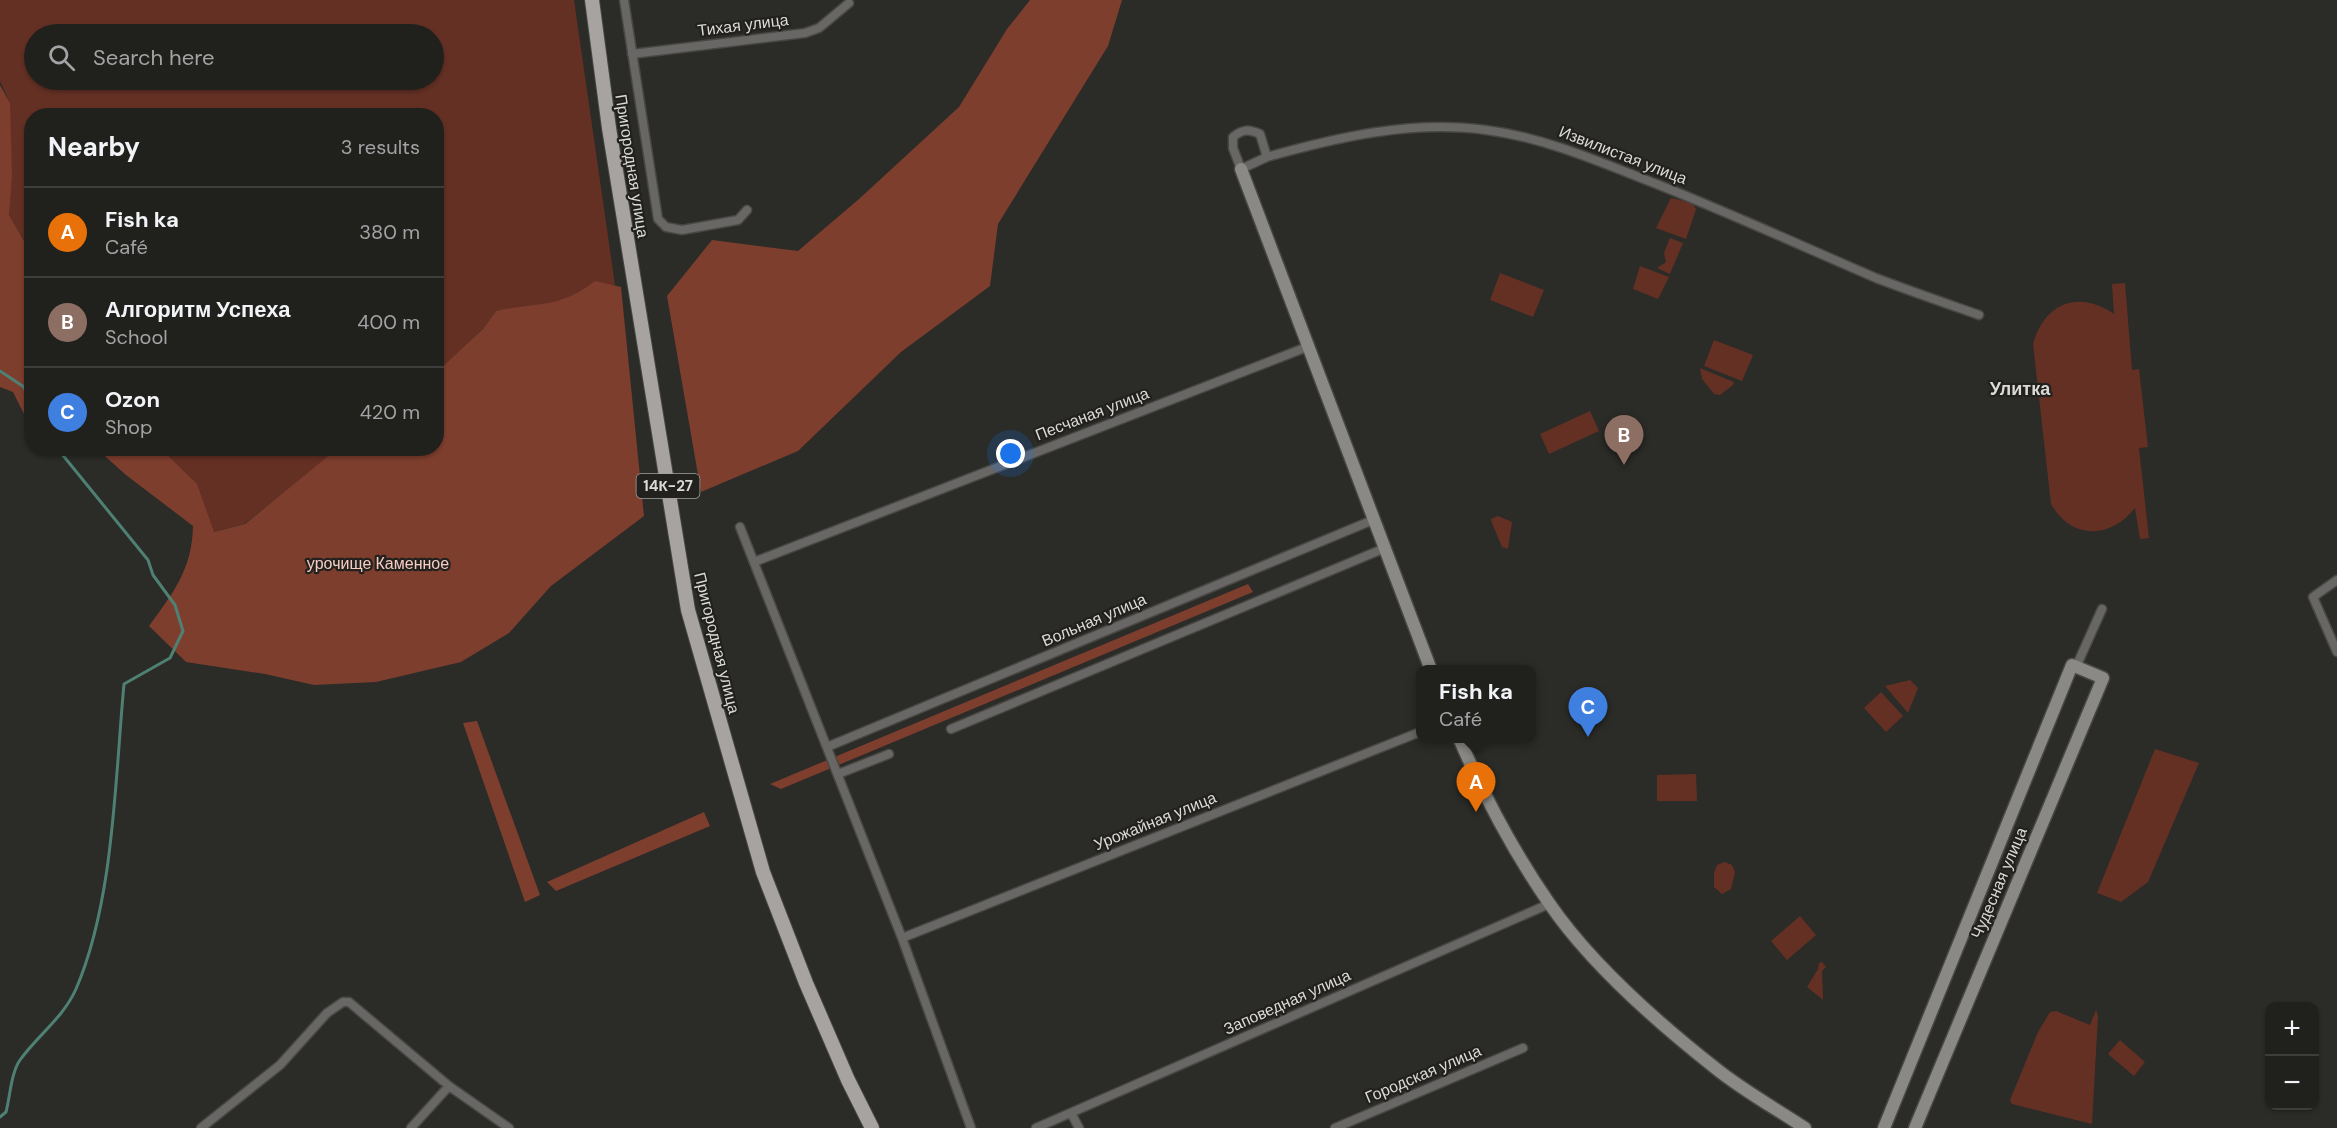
<!DOCTYPE html>
<html lang="en">
<head>
<meta charset="utf-8">
<style>
  :root { --surface:#20201d; --page:#282826; --text:#f1f3f6; --muted:#a2a3a4; --line:#3d3e3b; --accent:#a3b2fd }
  body { margin:0; font-family:"DM Sans",sans-serif; background:var(--page); color:var(--text) }
  .controls { position:absolute; right:18px; bottom:18px; display:grid; overflow:hidden; border-radius:12px; box-shadow:0 2px 4px #0004 }
  .controls button { width:54px; height:54px; display:grid; place-items:center; padding:0; border:0; border-bottom:2px solid var(--line); background:var(--surface); color:var(--text); font:30px sans-serif }
  .you { position:absolute; left:1011px; top:454px; width:21px; height:21px; margin:-15px; border:4px solid #fff; border-radius:50%; background:#1a73e8; box-shadow:0 0 0 9px #1a73e833 }
  .badge { display:grid; place-items:center; width:39px; height:39px; border-radius:50%; background:var(--accent); color:#fff; font-size:20px; font-weight:700 }
  .pin { position:absolute; translate:-50% -50px; filter:drop-shadow(0 2px 3px #0008) }
  .pin::after { content:''; position:absolute; top:32px; width:21px; height:18px; background:inherit; clip-path:polygon(0 0,100% 0,50% 100%) }
  .popup { position:absolute; left:1416px; top:665px; width:120px; height:78px; box-sizing:border-box; display:grid; place-content:center; border-radius:12px; background:var(--surface); filter:drop-shadow(0 2px 4px #0005); font-size:20px; white-space:nowrap; color:var(--muted) }
  .popup b { font-size:22px; color:var(--text) }
  .popup::after { content:''; position:absolute; left:50%; top:100%; margin-left:-12px; border:12px solid transparent; border-top-color:var(--surface) }
  .list { margin:0; padding:0; list-style:none }
  h2 { display:flex; justify-content:space-between; align-items:center; height:78px; margin:0; padding:0 24px; font-size:26px }
  h2 small { font-size:20px; font-weight:400; color:var(--muted) }
  .list li { display:grid; grid-template-columns:39px 1fr auto; gap:18px; align-items:center; box-sizing:border-box; height:90px; padding:0 24px; border-top:2px solid var(--line) }
  .list b { display:block; font-size:22px; white-space:nowrap }
  .list p { margin:0; font-size:20px; white-space:nowrap; color:var(--muted) }
  .list em { font-size:20px; font-style:normal; color:var(--muted) }
  .icon { flex:none; width:33px; height:33px; fill:none; stroke:currentColor; stroke-width:2; stroke-linecap:round; stroke-linejoin:round }
  .map { position:relative; flex:none; width:2337px; height:1128px; overflow:hidden }
  .search { position:absolute; background:var(--surface); box-shadow:0 2px 4px #0004; left:24px; top:24px; width:420px; height:66px; display:flex; align-items:center; gap:15px; box-sizing:border-box; padding:0 21px; border-radius:33px; color:var(--muted); font-size:22px }
  .panel { position:absolute; background:var(--surface); box-shadow:0 2px 4px #0004; left:24px; top:108px; width:420px; height:348px; border-radius:24px }
  .map>svg:first-child { display:block }
  .green { fill:#643024; fill-rule:evenodd }
  .forest { fill:#7e3e2e }
  .lines { fill:none; stroke-linecap:round; stroke-linejoin:round }
  .stream { stroke:#4e8073; stroke-width:3 }
  .street-casing { stroke:#474743; stroke-width:11 }
  .secondary-casing { stroke:#474743; stroke-width:15 }
  .primary-casing { stroke:#474743; stroke-width:16 }
  .street { stroke:#696766; stroke-width:8 }
  .secondary { stroke:#8b8986; stroke-width:12 }
  .primary { stroke:#a6a3a0; stroke-width:14 }
  .labels { text-anchor:middle; dominant-baseline:central; stroke-width:4.5; stroke-linejoin:round; paint-order:stroke }
  .shield { fill:#22211e; stroke:#a3a2a0; stroke-width:1.5 }
  .shield-label { font-size:15px; font-weight:bold; fill:#dadad8 }
  .street-label { font-size:16px; fill:#dadad8; stroke:#22211e }
  .park-label { font-size:16px; fill:#f5ccc1; stroke:#22211e }
  .neighbourhood-label { font-size:18px; font-weight:bold; fill:#dadad8; stroke:#22211e }
</style>
</head>
<body>
<div class="map">
<svg width="2337" height="1128" viewBox="0 0 2337 1128">
  <rect width="100%" height="100%" fill="#2b2b27"/>
  <!-- green -->
  <path class="green" d="M 0,0 L 574,0 L 615,285 L 559,305 L 496,311 L 483,329 L 437,373 L 436,116 L 32,116 L 31,253 L 9,215 L 10,103 L 0,81 ZM 34,34 L 434,34 L 434,80 L 34,80 Z
    M 1671,198 L 1692,203 L 1696,209 L 1686,239 L 1656,228 Z
    M 1670,238 L 1683,243 L 1670,274 L 1657,268 L 1666,262 L 1664,253 Z
    M 1640,266 L 1669,277 L 1658,299 L 1633,289 Z
    M 1500,273 L 1544,290 L 1533,317 L 1490,300 Z
    M 2125,283 L 2132,370 L 2139,369 L 2148,447 L 2139,448 L 2149,538 L 2140,539 L 2135,508 C 2111,539 2071,540 2051,504 L 2033,344 C 2045,302 2079,290 2114,314 L 2112,284 Z
    M 1714,340 L 1753,355 L 1742,381 L 1704,366 Z
    M 1700,368 L 1734,382 L 1733,385 L 1720,395 L 1714,394 L 1702,379 Z
    M 1590,411 L 1599,431 L 1549,454 L 1540,434 Z
    M 155,449 L 340,449 L 244,524 L 214,532 Z
    M 1498,516 L 1512,522 L 1508,549 L 1502,547 L 1492,523 L 1491,519 Z
    M 1910,680 L 1918,688 L 1908,713 L 1885,686 Z
    M 1881,692 L 1903,716 L 1886,732 L 1864,708 Z
    M 2155,749 L 2199,763 L 2148,882 L 2121,902 L 2097,893 Z
    M 1696,774 L 1697,801 L 1657,801 L 1657,775 Z
    M 1725,862 L 1732,865 L 1735,872 L 1731,889 L 1722,894 L 1714,887 L 1714,873 L 1717,865 Z
    M 1800,916 L 1816,935 L 1787,960 L 1771,941 Z
    M 1822,962 L 1826,967 L 1822,971 L 1823,1000 L 1807,987 L 1818,969 L 1819,963 Z
    M 2096,1010 L 2098,1016 L 2092,1124 L 2012,1104 L 2010,1100 L 2038,1032 L 2050,1012 L 2056,1011 L 2090,1025 Z
    M 2120,1040 L 2145,1062 L 2134,1076 L 2108,1054 Z"/>
  <!-- forest -->
  <path class="forest" d="M 1030,0 L 1122,0 L 1108,46 L 998,224 L 990,286 L 901,352 L 798,451 L 701,492 L 667,296 L 712,240 L 798,251 L 859,199 L 959,107 L 1007,29 Z
    M 0,85 L 10,103 L 12,175 L 9,215 L 31,253 L 31,420 L 24,414 L 13,392 L 0,387 Z
    M 595,281 L 621,287 L 644,516 L 551,586 L 509,633 L 461,662 L 376,682 L 314,685 L 265,674 L 186,662 L 149,626 C 174,592 192,569 193,526 L 126,475 L 97,449 L 161,449 L 197,484 L 214,532 L 245,524 L 337,449 L 436,448 L 437,372 L 483,329 L 496,311 C 537,302 559,309 595,281 Z
    M 1248,584 L 1253,592 L 781,789 L 770,784 Z
    M 477,721 L 540,895 L 525,902 L 463,723 Z
    M 704,812 L 710,826 L 556,891 L 547,882 Z"/>
  <g class="lines">
    <!-- stream -->
    <path class="stream" d="M 0,371 L 24,387 L 32,412
      M 0,1117 L 6,1112 C 10,1097 11,1073 20,1060 C 38,1035 63,1018 76,989 C 114,901 115,779 124,684 L 170,658 L 183,631 L 175,605 L 153,575 L 148,560 L 57,448"/>
    <defs>
      <path id="street" d="M 624,0 L 658,219 L 666,227 L 682,230 L 738,220 L 747,210
        M 632,54 L 805,33 L 819,28 L 849,3
        M 1267,157 L 1260,134 C 1248,129 1243,129 1233,137 L 1233,148 L 1241,169 L 1267,157 C 1338,137 1412,120 1486,130 C 1547,138 1602,163 1659,185 C 1732,214 1804,247 1876,278 C 1910,291 1945,303 1979,315
        M 740,527 L 902,938 L 971,1128
        M 754,562 L 1307,347
        M 2337,580 L 2313,597 L 2337,652
        M 2076,667 L 2102,609
        M 951,729 L 1385,548
        M 827,747 L 1373,520
        M 838,774 L 889,754
        M 902,938 L 1420,732
        M 1071,1113 L 1079,1128
        M 201,1128 L 280,1065 L 327,1013 L 343,1002 L 349,1002 L 449,1086
        M 411,1128 L 449,1086 L 509,1128
        M 1036,1128 L 1549,904
        M 1335,1128 L 1523,1048"/>
      <path id="secondary" d="M 1241,169 L 1431,670
        M 1459,738 C 1484,796 1513,851 1549,903 C 1590,963 1657,1022 1714,1067 C 1742,1090 1775,1108 1805,1128
        M 1884,1128 L 2072,665 L 2103,678 L 1915,1128"/>
      <path id="primary" d="M 592,0 L 609,128 L 688,610 L 763,872 L 806,983 L 848,1080 L 872,1128"/>
    </defs>
    <!-- street casing -->
    <use href="#street" class="street-casing"/>
    <!-- secondary casing -->
    <use href="#secondary" class="secondary-casing"/>
    <!-- primary casing -->
    <use href="#primary" class="primary-casing"/>
    <!-- street -->
    <use href="#street" class="street"/>
    <!-- secondary -->
    <use href="#secondary" class="secondary"/>
    <!-- primary -->
    <use href="#primary" class="primary"/>
  </g>
  <g class="labels">
    <!-- shield labels -->
    <rect class="shield" x="636.5" y="474" width="63" height="24" rx="4.5"/>
    <g class="shield-label">
      <text x="668" y="486">14К-27</text>
    </g>
    <!-- street labels -->
    <g class="street-label">
      <text transform="translate(743 25) rotate(-7)">Тихая улица</text>
      <text transform="translate(1623 155) rotate(21)">Извилистая улица</text>
      <text transform="translate(632 166) rotate(81)">Пригородная улица</text>
      <text transform="translate(1092 414) rotate(-21)">Песчаная улица</text>
      <text transform="translate(1094 620) rotate(-23)">Вольная улица</text>
      <text transform="translate(717 643) rotate(76)">Пригородная улица</text>
      <text transform="translate(1155 821) rotate(-22)">Урожайная улица</text>
      <text transform="translate(1999 883) rotate(-67)">Чудесная улица</text>
      <text transform="translate(1287 1002) rotate(-24)">Заповедная улица</text>
      <text transform="translate(1423 1074) rotate(-23)">Городская улица</text>
    </g>
    <!-- park labels -->
    <g class="park-label">
      <text x="378" y="563">урочище Каменное</text>
    </g>
    <!-- neighbourhood labels -->
    <g class="neighbourhood-label">
      <text x="2020" y="389">Улитка</text>
    </g>
  </g>
</svg>
<div class="controls">
<button>+</button>
<button>−</button>
</div>
<div class="you"></div>
<div class="pin badge" style="left:1476px;top:812px;background:#e8710a">A</div>
<div class="popup"><b>Fish ka</b>Café</div>
<div class="pin badge" style="left:1624px;top:465px;background:#8d6e63">B</div>
<div class="pin badge" style="left:1588px;top:737px;background:#3f7fe0">C</div>
<div class="search"><svg class="icon" aria-label="search" viewBox="0 0 24 24"><circle cx="10" cy="10" r="6"/><path d="M15 15l6 6"/></svg>Search here</div>
<section class="panel">
<h2>Nearby<small>3 results</small></h2>
<ul class="list">
<li><span class="badge" style="background:#e8710a">A</span><div><b>Fish ka</b><p>Café</p></div><em>380 m</em></li>
<li><span class="badge" style="background:#8d6e63">B</span><div><b>Алгоритм Успеха</b><p>School</p></div><em>400 m</em></li>
<li><span class="badge" style="background:#3f7fe0">C</span><div><b>Ozon</b><p>Shop</p></div><em>420 m</em></li>
</ul>
</section>
</div>
</body>
</html>
